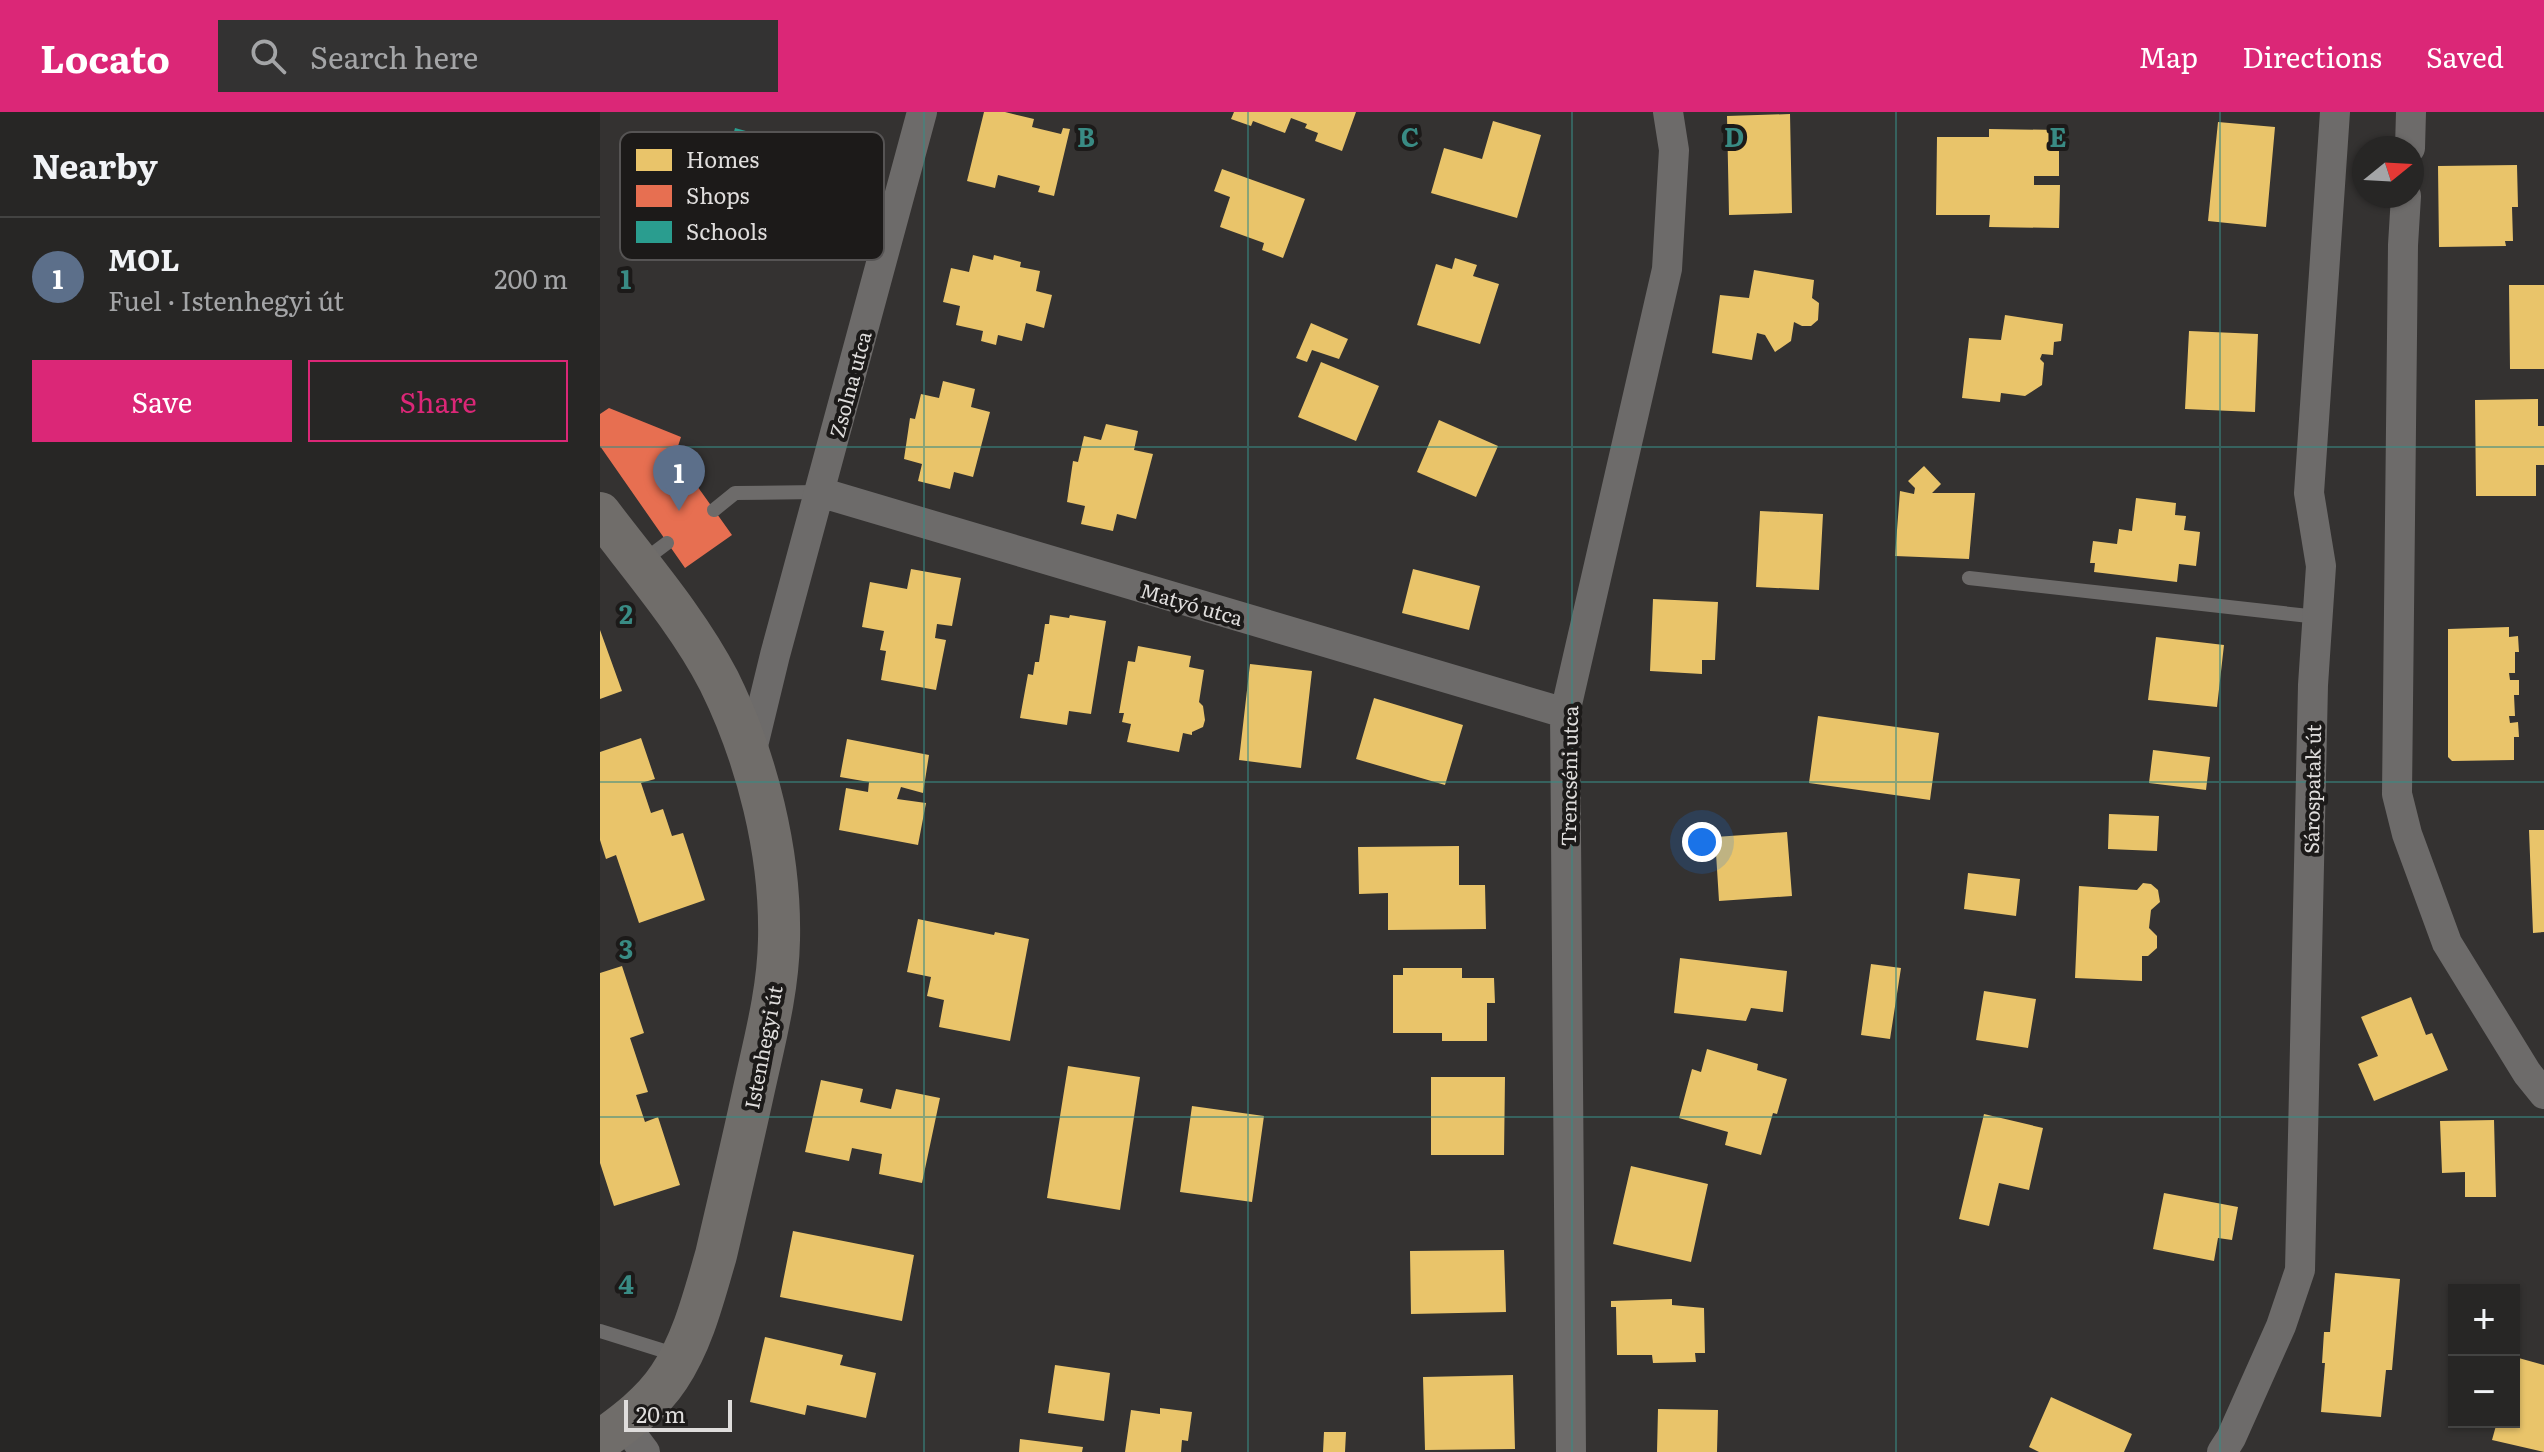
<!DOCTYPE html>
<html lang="en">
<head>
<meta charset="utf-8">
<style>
  :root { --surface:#272625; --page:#333232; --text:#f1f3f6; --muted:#a4a5a7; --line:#434342; --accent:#db2777 }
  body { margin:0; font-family:Literata,serif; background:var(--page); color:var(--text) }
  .controls { position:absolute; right:24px; bottom:24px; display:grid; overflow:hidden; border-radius:0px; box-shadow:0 2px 6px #0004 }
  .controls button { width:72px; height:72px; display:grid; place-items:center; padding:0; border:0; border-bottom:2px solid var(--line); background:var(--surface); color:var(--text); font:40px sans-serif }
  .compass { position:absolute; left:1752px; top:24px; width:72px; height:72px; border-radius:50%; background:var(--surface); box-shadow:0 2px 6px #0004; rotate:72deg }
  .scale { position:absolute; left:24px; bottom:20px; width:108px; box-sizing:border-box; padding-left:8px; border:4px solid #dfdddc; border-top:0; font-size:22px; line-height:28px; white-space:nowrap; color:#dfdddc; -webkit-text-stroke:6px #1c1a19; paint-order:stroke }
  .you { position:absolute; left:1102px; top:730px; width:28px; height:28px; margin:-20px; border:6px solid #fff; border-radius:50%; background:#1a73e8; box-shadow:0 0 0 12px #1a73e833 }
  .badge { display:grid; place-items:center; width:52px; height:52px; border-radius:50%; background:var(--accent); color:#fff; font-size:26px; font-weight:700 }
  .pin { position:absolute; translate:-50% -66px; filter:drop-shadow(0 2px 4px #0008) }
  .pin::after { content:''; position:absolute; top:42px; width:28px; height:24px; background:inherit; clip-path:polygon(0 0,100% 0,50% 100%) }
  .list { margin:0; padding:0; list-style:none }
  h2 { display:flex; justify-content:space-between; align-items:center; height:104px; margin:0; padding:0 32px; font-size:34px }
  h2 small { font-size:26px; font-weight:400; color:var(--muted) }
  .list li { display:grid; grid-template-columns:52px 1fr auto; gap:24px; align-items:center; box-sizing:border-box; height:120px; padding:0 32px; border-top:2px solid var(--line) }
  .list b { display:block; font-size:30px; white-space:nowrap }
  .list p { margin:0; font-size:26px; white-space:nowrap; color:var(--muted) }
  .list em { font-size:26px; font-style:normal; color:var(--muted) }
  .actions { display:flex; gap:16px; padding:24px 32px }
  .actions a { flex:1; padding:18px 0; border:2px solid var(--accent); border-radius:0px; text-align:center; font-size:28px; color:var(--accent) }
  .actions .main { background:var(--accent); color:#fff }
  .icon { flex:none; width:44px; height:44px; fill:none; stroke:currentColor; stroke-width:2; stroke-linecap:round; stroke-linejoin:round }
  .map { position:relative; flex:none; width:1944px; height:1340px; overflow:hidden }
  header { display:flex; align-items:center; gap:48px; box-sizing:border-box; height:112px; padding:0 40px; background:var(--accent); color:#fff }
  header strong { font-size:38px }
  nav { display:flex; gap:44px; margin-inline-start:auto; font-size:28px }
  .search { width:560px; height:72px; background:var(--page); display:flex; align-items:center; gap:20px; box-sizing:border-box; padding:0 28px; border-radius:0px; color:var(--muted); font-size:30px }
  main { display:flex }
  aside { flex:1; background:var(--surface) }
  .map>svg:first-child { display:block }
  .homes { fill:#e9c46a }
  .shops { fill:#e76f51 }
  .schools { fill:#2a9d8f }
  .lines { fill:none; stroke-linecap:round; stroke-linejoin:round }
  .lane { stroke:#6d6b6a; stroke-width:14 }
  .street { stroke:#6d6b6a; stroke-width:30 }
  .secondary { stroke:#706d6a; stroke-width:42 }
  .grid { fill:none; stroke:#398b84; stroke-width:2; stroke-opacity:0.55 }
  .labels { text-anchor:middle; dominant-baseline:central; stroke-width:8; stroke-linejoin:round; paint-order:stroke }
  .street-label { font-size:20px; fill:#dfdddc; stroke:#1c1a19 }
  .key { fill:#1c1a19; stroke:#565454; stroke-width:2 }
  .key-label { font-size:22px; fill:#dfdddc }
  .grid-label { font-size:26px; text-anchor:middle; font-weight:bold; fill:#398b84; stroke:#1c1a19; stroke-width:8; stroke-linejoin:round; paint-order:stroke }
</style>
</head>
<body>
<header>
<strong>Locato</strong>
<div class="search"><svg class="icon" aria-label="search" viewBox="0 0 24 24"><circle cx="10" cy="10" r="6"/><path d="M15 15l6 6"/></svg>Search here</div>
<nav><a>Map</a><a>Directions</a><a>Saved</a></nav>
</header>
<main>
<aside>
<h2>Nearby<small></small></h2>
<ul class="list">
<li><span class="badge" style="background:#5c6f8a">1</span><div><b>MOL</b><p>Fuel · Istenhegyi út</p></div><em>200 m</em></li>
</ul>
<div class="actions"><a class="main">Save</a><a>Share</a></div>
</aside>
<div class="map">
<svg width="1944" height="1340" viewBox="0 0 1944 1340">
  <rect width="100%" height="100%" fill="#343231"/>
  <!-- homes -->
  <path class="homes" d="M 384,0 L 405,0 L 434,7 L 432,15 L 461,22 L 463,16 L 470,17 L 454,84 L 438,80 L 440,74 L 398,63 L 395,76 L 367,69 Z
    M 634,0 L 756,0 L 742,39 L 715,29 L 718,21 L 705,16 L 707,12 L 691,6 L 685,21 L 653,9 L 651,14 L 631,7 Z
    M 1190,2 L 1192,101 L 1129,103 L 1127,4 Z
    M 893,9 L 941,23 L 917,106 L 831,81 L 844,36 L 882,47 Z
    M 1618,10 L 1675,15 L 1666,115 L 1608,109 Z
    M 1389,17 L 1459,18 L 1459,64 L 1434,64 L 1434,73 L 1460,73 L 1459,116 L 1389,115 L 1390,103 L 1336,103 L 1337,25 L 1389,25 Z
    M 1917,53 L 1918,95 L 1912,95 L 1913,129 L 1905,129 L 1906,134 L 1839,135 L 1838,54 Z
    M 622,57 L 705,87 L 683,146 L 662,138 L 664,131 L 620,115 L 630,85 L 614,79 Z
    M 373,143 L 393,148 L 394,143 L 421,150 L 420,155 L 440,159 L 436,179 L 452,183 L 444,216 L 426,211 L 422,229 L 398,223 L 396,233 L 381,229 L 383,219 L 356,213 L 360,194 L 343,190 L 351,156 L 369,160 Z
    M 855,146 L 877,153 L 873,164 L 899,172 L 880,232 L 817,213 L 836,152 L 852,157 Z
    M 1154,158 L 1214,168 L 1212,186 L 1219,191 L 1218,208 L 1211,214 L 1202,214 L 1194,210 L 1191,229 L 1175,240 L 1165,223 L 1157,221 L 1152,248 L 1112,241 L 1120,183 L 1149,186 Z
    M 1909,173 L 1944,173 L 1944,257 L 1910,257 Z
    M 1405,203 L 1463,212 L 1461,229 L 1454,230 L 1453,243 L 1442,242 L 1440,247 L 1444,251 L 1442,273 L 1425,284 L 1401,281 L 1400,290 L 1362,286 L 1369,226 L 1401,228 Z
    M 711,211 L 748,227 L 739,247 L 712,238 L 707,250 L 696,246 Z
    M 1589,219 L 1658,222 L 1655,300 L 1585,297 Z
    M 721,250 L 779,274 L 756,329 L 698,305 Z
    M 343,269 L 375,277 L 371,295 L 390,300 L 373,365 L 354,360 L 350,377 L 318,369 L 322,352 L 304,347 L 310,306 L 315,307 L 321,282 L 339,286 Z
    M 1938,287 L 1938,314 L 1944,314 L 1944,353 L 1936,353 L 1936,384 L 1876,384 L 1875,288 Z
    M 839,308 L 898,334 L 876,385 L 817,360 Z
    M 506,312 L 538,319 L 534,338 L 553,342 L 536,407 L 517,402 L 513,419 L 481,412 L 485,394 L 467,390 L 473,349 L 478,350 L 484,324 L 501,328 Z
    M 1324,354 L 1341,372 L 1332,381 L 1375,381 L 1369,447 L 1295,444 L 1300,379 L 1314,382 L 1315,376 L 1308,369 Z
    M 1536,386 L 1576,391 L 1575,403 L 1586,404 L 1584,418 L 1600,420 L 1596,454 L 1579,452 L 1577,470 L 1494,460 L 1495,451 L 1490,451 L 1493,429 L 1517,432 L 1519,417 L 1532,419 Z
    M 1160,399 L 1223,402 L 1219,478 L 1156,475 Z
    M 311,457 L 361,466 L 352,514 L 337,512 L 335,526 L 346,528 L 336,578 L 281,568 L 286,539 L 280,538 L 284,519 L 262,515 L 270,470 L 307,477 Z
    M 813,457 L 880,474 L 869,518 L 802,501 Z
    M 1053,487 L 1118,490 L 1115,548 L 1102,548 L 1102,562 L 1050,559 Z
    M 450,503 L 469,506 L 470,503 L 506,509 L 491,602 L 469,599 L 467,613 L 420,606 L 428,562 L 433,563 L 435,550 L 439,550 L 445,512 L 449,512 Z
    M 1909,515 L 1909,525 L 1918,524 L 1919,540 L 1915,540 L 1915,561 L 1909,561 L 1910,568 L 1919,568 L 1919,583 L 1914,583 L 1915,604 L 1909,604 L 1910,611 L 1918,610 L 1919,625 L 1914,625 L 1914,648 L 1852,649 L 1848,645 L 1848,517 Z
    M 0,518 L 22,579 L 0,587 Z
    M 1556,525 L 1624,533 L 1617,595 L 1548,588 Z
    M 538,534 L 591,544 L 589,555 L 604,558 L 599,590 L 603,594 L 605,608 L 603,615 L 592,620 L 592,623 L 583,621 L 579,640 L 527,630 L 531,612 L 522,610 L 524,601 L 519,601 L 528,549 L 535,550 Z
    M 650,552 L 712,559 L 701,656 L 639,648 Z
    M 774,586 L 863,613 L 845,673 L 756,647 Z
    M 1218,604 L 1339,621 L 1330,688 L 1209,671 Z
    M 41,626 L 55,667 L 41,671 L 51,701 L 63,697 L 72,724 L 83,721 L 105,788 L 39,811 L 16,743 L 6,747 L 0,728 L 0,640 Z
    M 247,627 L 329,643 L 323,681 L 301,675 L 297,687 L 326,691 L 318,733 L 239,718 L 246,676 L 268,680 L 269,670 L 240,665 Z
    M 1553,638 L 1610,645 L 1606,678 L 1549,671 Z
    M 1509,702 L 1559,704 L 1557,739 L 1508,737 Z
    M 1929,718 L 1944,718 L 1944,820 L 1933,821 Z
    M 1187,720 L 1192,784 L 1119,789 L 1115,725 Z
    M 859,734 L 859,773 L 885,773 L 886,817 L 788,818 L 788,781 L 759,782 L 758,735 Z
    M 1368,761 L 1420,767 L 1416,804 L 1364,797 Z
    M 1543,771 L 1551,772 L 1558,778 L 1560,790 L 1551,798 L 1549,816 L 1557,824 L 1557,836 L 1548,844 L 1542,844 L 1542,869 L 1475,866 L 1479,774 L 1537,778 Z
    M 318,807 L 394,823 L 395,820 L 429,827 L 410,929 L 339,915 L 344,888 L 327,884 L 331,865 L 307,860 Z
    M 1080,846 L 1187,859 L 1183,900 L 1151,896 L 1146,909 L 1074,901 Z
    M 1271,852 L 1301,856 L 1290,927 L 1261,923 Z
    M 22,854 L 44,921 L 30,926 L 48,980 L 36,983 L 45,1010 L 58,1005 L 80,1073 L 14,1094 L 0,1051 L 0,861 Z
    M 803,856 L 862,856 L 862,866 L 894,866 L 895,891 L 887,891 L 887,929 L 842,929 L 842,921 L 793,921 L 793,863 L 803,863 Z
    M 1384,879 L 1436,887 L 1428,936 L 1376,928 Z
    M 1811,885 L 1826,923 L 1832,921 L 1848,958 L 1774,989 L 1758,952 L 1778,944 L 1761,905 Z
    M 1107,937 L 1158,952 L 1157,958 L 1187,967 L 1177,1002 L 1173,1001 L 1161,1043 L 1125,1033 L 1128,1020 L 1079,1006 L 1092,957 L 1101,960 Z
    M 468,954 L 540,965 L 520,1098 L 447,1086 Z
    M 831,965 L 905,965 L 904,1043 L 831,1043 Z
    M 221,968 L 263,977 L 260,990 L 291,997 L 296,977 L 340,986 L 322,1071 L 279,1062 L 282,1042 L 252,1036 L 249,1049 L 205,1040 Z
    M 592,994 L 664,1004 L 652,1090 L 580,1080 Z
    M 1384,1002 L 1443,1016 L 1429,1078 L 1399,1071 L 1389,1114 L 1359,1107 Z
    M 1894,1008 L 1896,1085 L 1865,1085 L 1865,1060 L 1842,1061 L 1840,1009 Z
    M 1031,1054 L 1108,1072 L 1091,1150 L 1013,1132 Z
    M 1564,1081 L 1638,1095 L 1632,1128 L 1618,1126 L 1614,1149 L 1553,1137 Z
    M 193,1119 L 314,1143 L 302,1209 L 180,1185 Z
    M 904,1138 L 906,1200 L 811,1202 L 810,1139 Z
    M 1735,1161 L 1800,1167 L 1792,1258 L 1786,1258 L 1781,1305 L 1721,1300 L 1725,1251 L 1722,1251 L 1724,1220 L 1730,1220 Z
    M 1072,1187 L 1072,1193 L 1104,1196 L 1105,1241 L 1095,1241 L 1096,1250 L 1053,1251 L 1052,1243 L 1017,1243 L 1016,1195 L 1011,1195 L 1011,1189 Z
    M 165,1225 L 243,1243 L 240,1253 L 276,1261 L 266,1306 L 207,1293 L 205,1303 L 150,1290 Z
    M 1915,1245 L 1944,1253 L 1944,1340 L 1892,1328 L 1897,1310 L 1914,1310 Z
    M 455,1253 L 510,1261 L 504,1309 L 448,1301 Z
    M 913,1263 L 915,1337 L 825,1338 L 823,1265 Z
    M 1451,1285 L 1532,1322 L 1524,1340 L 1439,1340 L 1429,1335 Z
    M 560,1296 L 592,1300 L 588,1329 L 582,1328 L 581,1340 L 525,1340 L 531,1298 L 560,1302 Z
    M 1058,1297 L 1118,1298 L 1117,1340 L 1057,1340 Z
    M 724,1320 L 746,1320 L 745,1340 L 723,1340 Z
    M 420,1327 L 483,1335 L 482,1340 L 419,1340 Z"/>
  <!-- shops -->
  <path class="shops" d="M 9,296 L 81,325 L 75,343 L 132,423 L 85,456 L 0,334 L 0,302 Z"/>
  <!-- schools -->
  <path class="schools" d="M 135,16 L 233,43 L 209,132 L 111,105 Z"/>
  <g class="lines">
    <!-- lane -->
    <path class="lane" d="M 114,398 L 135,381 L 219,380
      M 43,449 L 67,431
      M 1369,466 L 1718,505
      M 0,1219 L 77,1243"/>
    <!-- street -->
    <path class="street" d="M 1810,36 L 1811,0
      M 1806,84 L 1803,133 L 1797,682 L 1807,722 L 1847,831 L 1927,961 L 1944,982
      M 219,380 L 965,601
      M 150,646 L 175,543 L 322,0
      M 24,1312 L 45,1340
      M 971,1340 L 965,601 L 1067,157 L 1074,38 L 1068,0
      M 1622,1340 L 1631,1326 L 1681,1214 L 1700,1158 L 1713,573 L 1721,454 L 1709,381 L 1735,0"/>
    <!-- secondary -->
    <path class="secondary" d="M 0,401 C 41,455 88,509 119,569 C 157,646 181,741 179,828 C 178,879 165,927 154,977 C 142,1032 129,1087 116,1143 C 104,1184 93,1229 69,1265 C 52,1291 25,1311 0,1329"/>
  </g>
  <!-- grid -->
  <path class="grid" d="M 324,0 L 324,1340M 648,0 L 648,1340M 972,0 L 972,1340M 1296,0 L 1296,1340M 1620,0 L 1620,1340M 0,335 L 1944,335M 0,670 L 1944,670M 0,1005 L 1944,1005"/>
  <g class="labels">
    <!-- street labels -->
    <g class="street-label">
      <text transform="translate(249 272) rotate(-75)">Zsolna utca</text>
      <text transform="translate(592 491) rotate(16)">Matyó utca</text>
      <text transform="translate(968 664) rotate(-89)">Trencséni utca</text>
      <text transform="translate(1711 677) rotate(-89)">Sárospatak út</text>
      <text transform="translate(162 935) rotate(-79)">Istenhegyi út</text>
    </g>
  </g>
  <!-- legend -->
  <rect x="20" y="20" width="264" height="128" rx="12" class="key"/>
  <rect x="36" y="37" width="36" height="22" fill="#e9c46a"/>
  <rect x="36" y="73" width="36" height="22" fill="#e76f51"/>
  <rect x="36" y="109" width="36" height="22" fill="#2a9d8f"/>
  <g class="key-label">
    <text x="86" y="56">Homes</text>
    <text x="86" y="92">Shops</text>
    <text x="86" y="128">Schools</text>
  </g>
  <g class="grid-label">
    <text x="486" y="35">B</text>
    <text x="810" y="35">C</text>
    <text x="1134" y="35">D</text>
    <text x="1458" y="35">E</text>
    <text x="26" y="177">1</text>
    <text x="26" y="512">2</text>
    <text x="26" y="847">3</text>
    <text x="26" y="1182">4</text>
  </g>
</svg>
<div class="controls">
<button>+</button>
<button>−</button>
</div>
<svg class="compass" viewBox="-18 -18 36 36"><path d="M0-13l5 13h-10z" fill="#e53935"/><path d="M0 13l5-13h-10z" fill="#a4a5a7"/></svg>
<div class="scale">20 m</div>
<div class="you"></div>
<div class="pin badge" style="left:79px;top:399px;background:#5c6f8a">1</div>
</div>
</main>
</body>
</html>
